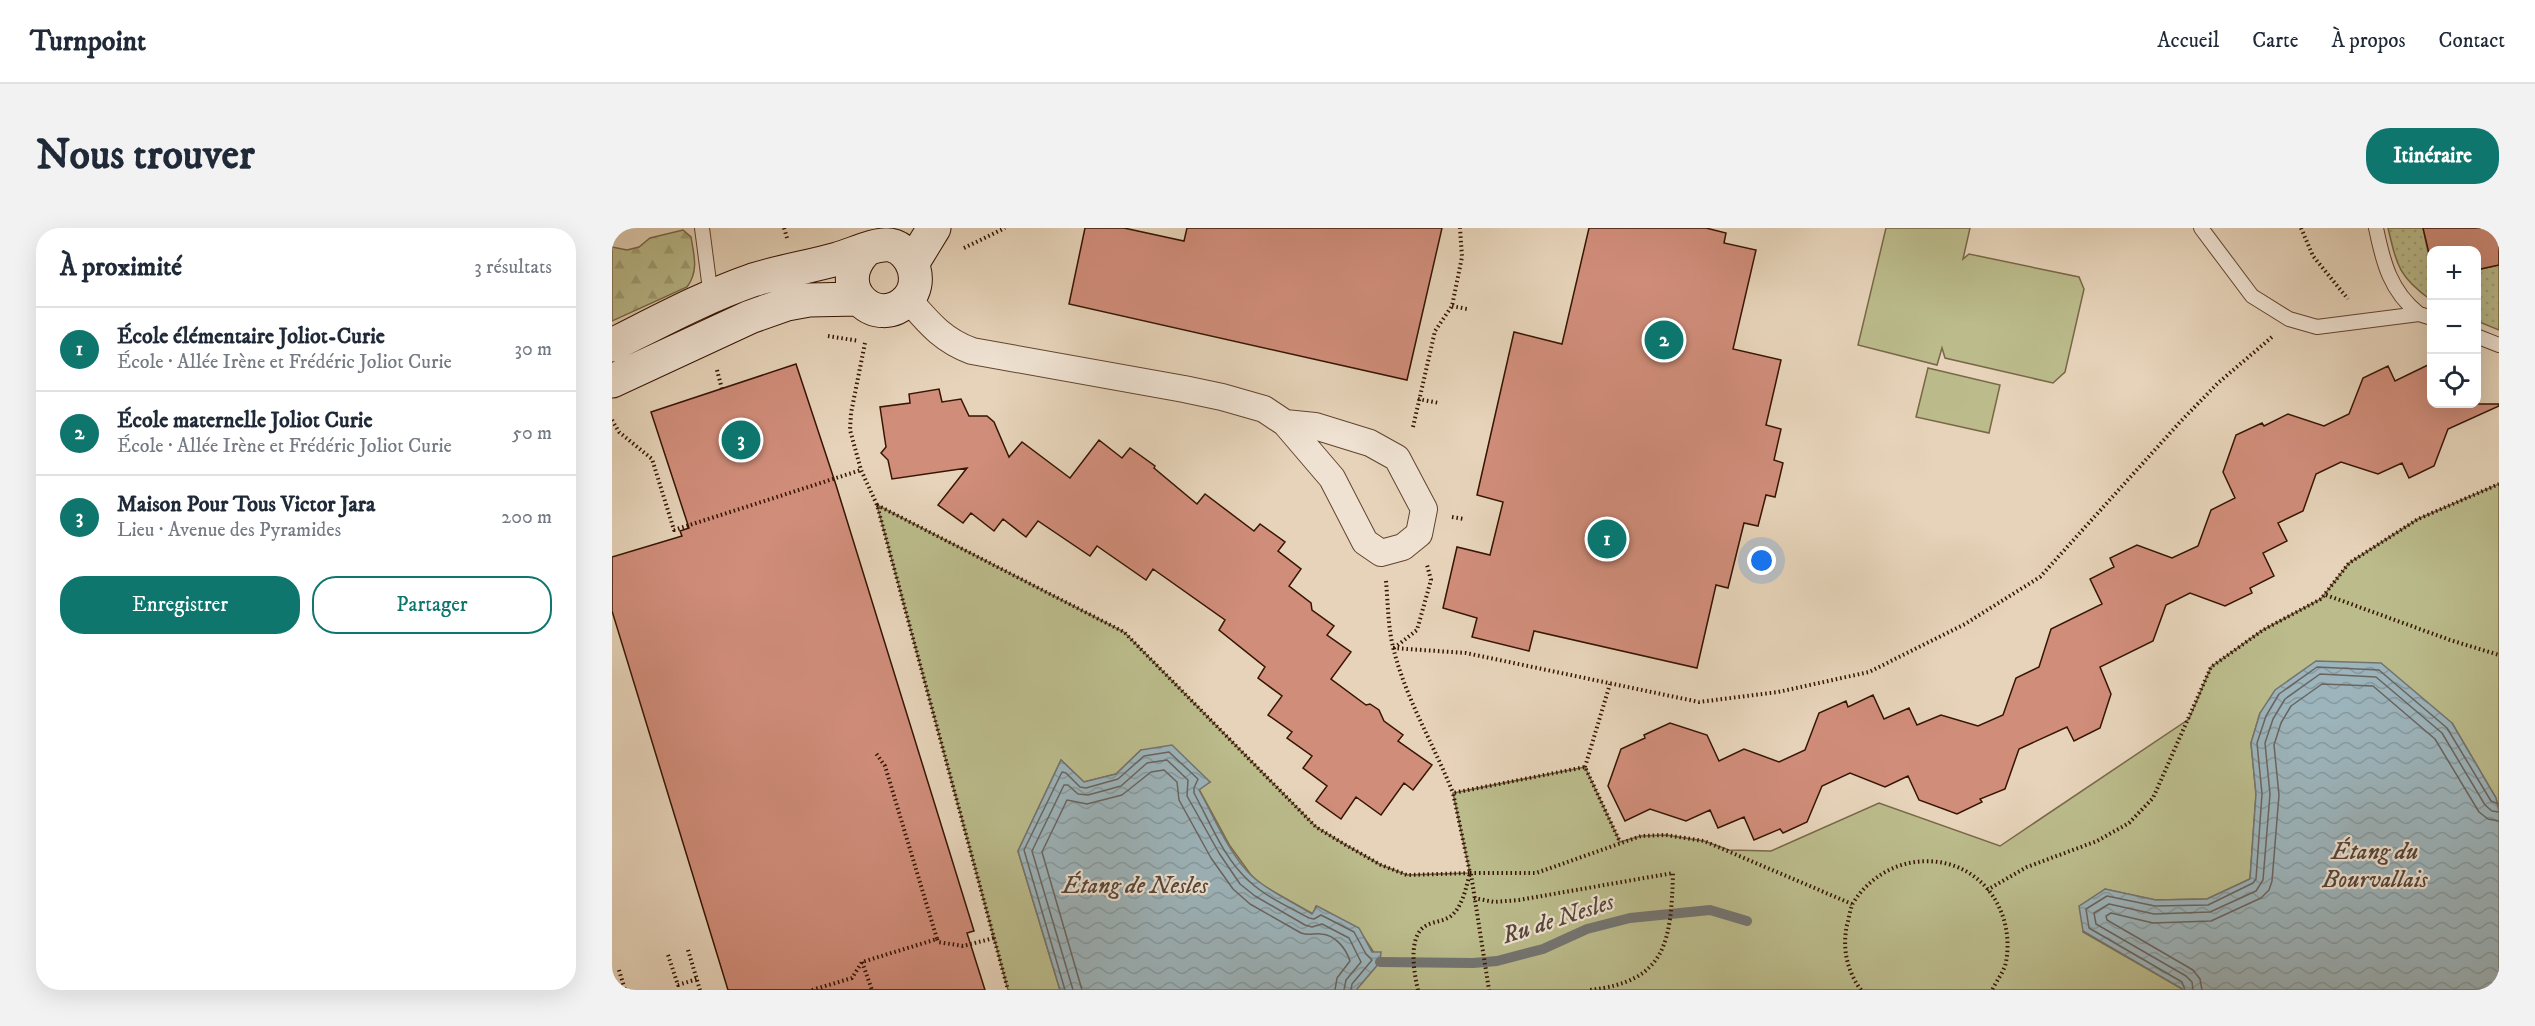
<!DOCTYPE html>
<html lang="fr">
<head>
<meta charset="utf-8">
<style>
  :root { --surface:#fff; --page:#f2f2f3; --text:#1f2937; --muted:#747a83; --line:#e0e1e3; --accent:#0f766e }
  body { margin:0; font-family:"IM FELL DW Pica",serif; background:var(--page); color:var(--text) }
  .controls { position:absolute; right:18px; top:18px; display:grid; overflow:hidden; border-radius:12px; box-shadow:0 6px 24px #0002 }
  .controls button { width:54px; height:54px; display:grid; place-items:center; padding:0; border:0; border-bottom:2px solid var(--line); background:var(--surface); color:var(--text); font:30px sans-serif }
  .you { position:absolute; left:1150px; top:333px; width:21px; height:21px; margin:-15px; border:4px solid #fff; border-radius:50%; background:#1a73e8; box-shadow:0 0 0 9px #1a73e833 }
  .badge { display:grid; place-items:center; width:39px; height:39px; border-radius:50%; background:var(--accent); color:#fff; font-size:20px; font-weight:700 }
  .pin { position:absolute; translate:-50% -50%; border:3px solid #fff; box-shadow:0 2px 6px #0006 }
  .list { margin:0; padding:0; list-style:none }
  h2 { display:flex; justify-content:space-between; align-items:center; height:78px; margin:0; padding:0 24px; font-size:26px }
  h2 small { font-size:20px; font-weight:400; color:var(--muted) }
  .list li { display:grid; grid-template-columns:39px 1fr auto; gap:18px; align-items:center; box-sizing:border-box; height:84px; padding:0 24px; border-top:2px solid var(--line) }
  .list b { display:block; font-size:22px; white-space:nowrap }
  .list p { margin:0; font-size:20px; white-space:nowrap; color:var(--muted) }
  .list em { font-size:20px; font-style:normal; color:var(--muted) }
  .actions { display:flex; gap:12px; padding:18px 24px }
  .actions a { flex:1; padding:14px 0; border:2px solid var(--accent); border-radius:24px; text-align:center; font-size:21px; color:var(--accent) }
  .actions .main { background:var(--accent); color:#fff }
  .icon { flex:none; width:33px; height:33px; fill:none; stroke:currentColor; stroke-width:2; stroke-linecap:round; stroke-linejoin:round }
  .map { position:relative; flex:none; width:1887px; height:762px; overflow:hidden; border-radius:24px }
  header { display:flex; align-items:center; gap:36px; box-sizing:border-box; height:84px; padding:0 30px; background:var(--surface); border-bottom:2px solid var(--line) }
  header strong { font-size:28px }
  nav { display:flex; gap:33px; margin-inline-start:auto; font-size:21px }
  .intro { display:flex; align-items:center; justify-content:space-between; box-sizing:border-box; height:144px; padding:0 36px }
  h1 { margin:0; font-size:42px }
  .button { padding:15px 27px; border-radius:24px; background:var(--accent); color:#fff; font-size:21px; font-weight:700 }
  main { display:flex; gap:36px; padding:0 36px }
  aside { flex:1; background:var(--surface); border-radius:24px; box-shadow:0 6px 24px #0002 }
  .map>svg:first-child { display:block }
  .grass { fill:url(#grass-dots); stroke:#786847; stroke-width:1.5 }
  .forest { fill:url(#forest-firs); stroke:#786847; stroke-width:1.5 }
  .green { fill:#bbbb8b; stroke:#786847; stroke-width:1.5 }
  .water { fill:url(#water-waves); stroke:#737471; stroke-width:1.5 }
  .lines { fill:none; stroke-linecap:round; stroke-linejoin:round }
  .shore { stroke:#69645f; stroke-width:1.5 }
  .stream { stroke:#737471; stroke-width:10 }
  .building { fill:#d08d7a; stroke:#361503; stroke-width:1.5 }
  .lane-casing { stroke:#624430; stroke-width:16 }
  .street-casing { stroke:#624430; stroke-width:28 }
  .secondary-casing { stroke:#361503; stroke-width:35 }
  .path { stroke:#361503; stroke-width:4; stroke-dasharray:1.5 3; stroke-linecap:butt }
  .lane { stroke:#efe2d2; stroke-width:14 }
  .street { stroke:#efe2d2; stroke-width:26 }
  .secondary { stroke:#efe2d2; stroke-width:33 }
  .labels { text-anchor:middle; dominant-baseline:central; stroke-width:4.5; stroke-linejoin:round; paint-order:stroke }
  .water-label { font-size:24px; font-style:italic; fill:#55453a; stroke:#efe2d2 }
</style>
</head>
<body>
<header>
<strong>Turnpoint</strong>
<nav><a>Accueil</a><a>Carte</a><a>À propos</a><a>Contact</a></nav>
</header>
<div class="intro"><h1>Nous trouver</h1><a class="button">Itinéraire</a></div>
<main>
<aside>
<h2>À proximité<small>3 résultats</small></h2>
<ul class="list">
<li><span class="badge">1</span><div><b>École élémentaire Joliot-Curie</b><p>École · Allée Irène et Frédéric Joliot Curie</p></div><em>30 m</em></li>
<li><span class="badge">2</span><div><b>École maternelle Joliot Curie</b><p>École · Allée Irène et Frédéric Joliot Curie</p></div><em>50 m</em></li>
<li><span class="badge">3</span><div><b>Maison Pour Tous Victor Jara</b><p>Lieu · Avenue des Pyramides</p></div><em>200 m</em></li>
</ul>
<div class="actions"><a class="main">Enregistrer</a><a>Partager</a></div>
</aside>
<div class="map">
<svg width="1887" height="762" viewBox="0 0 1887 762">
  <defs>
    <pattern id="grass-dots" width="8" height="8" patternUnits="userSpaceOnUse" patternTransform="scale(1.5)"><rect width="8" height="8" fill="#bbbb8b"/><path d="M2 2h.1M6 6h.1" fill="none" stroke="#a1a076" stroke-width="1.8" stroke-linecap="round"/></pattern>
    <pattern id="forest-firs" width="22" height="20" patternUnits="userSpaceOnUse" patternTransform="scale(1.5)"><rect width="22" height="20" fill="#bbbb8b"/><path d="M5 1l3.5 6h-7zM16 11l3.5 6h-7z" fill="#a1a076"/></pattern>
    <pattern id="water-waves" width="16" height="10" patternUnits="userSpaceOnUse" patternTransform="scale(1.5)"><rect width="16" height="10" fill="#9cb4bb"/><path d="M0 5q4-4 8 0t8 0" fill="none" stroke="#879a9f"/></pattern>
  </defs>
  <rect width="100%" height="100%" fill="#e6d3b9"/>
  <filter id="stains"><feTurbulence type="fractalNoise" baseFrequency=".00333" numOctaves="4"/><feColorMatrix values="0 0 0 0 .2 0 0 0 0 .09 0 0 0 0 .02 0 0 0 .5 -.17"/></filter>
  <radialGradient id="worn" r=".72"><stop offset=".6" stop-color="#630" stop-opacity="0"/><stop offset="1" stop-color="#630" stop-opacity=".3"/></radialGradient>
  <!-- grass -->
  <path class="grass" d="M 1776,0 L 1811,0 L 1819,38 L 1819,72 C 1787,49 1785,38 1776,0 Z
    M 1887,37 L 1887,102 L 1865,93 L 1864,42 Z"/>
  <!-- forest -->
  <path class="forest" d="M 71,2 L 79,9 C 82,27 87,43 75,59 L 0,93 L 0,19 L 15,22 L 27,19 L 38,10 Z"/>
  <!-- green -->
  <path class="green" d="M 1274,0 L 1358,0 L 1351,31 L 1357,26 L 1467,49 L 1472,61 L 1453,144 L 1441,155 L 1333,130 L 1330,120 L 1325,137 L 1246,117 Z
    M 1316,140 L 1388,157 L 1377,205 L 1304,189 Z
    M 1887,256 L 1887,584 L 1884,570 L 1840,495 L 1648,485 L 1639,515 L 1644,566 L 1638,651 L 1595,671 L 1543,672 L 1493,661 L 1471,704 L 1572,762 L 744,762 L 768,734 L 746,700 L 704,678 L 701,686 L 650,657 L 639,647 L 618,618 L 587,561 L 598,554 L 529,522 L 504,546 L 472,554 L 449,532 L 406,623 L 448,762 L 396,762 L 265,277 L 512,404 L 704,599 L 732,616 L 769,637 L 795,647 L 858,645 L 841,565 L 973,539 L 1008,614 L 1029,608 L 1054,607 L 1092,613 L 1117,622 L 1159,623 L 1267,575 L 1388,618 L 1577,491 L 1599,439 L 1651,402 L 1709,371 L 1737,335 L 1806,291 Z"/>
  <!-- water -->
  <path class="water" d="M 1704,433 L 1769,435 L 1840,495 L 1884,570 L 1887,584 L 1887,762 L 1572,762 L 1471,703 L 1467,678 L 1493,661 L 1544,672 L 1595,671 L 1638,651 L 1644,566 L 1639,515 L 1648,485 L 1663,462 Z
    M 560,517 L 598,554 L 587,562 C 603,590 617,627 641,649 C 658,664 681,674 700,686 L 705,678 L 747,700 L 760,724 L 769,724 L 768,734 L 744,762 L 448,762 L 406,623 L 449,532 L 472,554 L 504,546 L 529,522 Z"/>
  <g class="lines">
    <!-- shore -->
    <path class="shore" d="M 453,762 L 412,622 L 450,544 L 454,545 L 468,559 L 474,560 L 506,551 L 532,528 L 557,524 L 586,551 L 582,560 L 582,565 C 598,594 612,631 637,653 C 654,669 677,679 697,690 L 702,691 L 709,687 L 742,704 L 754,726 L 760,732 L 740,756 L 739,762
      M 461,762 L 420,623 L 452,557 L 456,557 L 466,566 L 476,567 L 509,558 L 535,535 L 555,532 L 576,552 L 575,568 L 607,625 L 628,656 L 643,668 L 693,697 L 700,699 L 710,696 L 737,710 L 749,734 L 734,752 L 732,762
      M 470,762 L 430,624 L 455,572 L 475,576 L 510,567 L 539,544 L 552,542 L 565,554 L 567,572 L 599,630 L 621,661 L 638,676 L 689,705 C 697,708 702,705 709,706 C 724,707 734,721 738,733 L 725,750 L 723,762
      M 1573,762 L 1570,754 L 1477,700 L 1474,681 L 1495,668 L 1543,678 L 1596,677 L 1641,655 L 1644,651 L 1650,566 L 1645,515 L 1654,488 L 1667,466 L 1705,439 L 1767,442 L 1835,500 L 1879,573 L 1887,576
      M 1581,762 L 1580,754 L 1574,748 L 1484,696 L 1482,685 L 1497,676 L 1542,686 L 1598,684 L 1644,663 L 1651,652 L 1658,566 L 1653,515 L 1661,491 L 1673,471 L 1708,446 L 1764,449 L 1830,505 L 1873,577 L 1880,583 L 1887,584
      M 1590,762 L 1588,751 L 1581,742 L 1495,692 L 1494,688 L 1499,685 L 1541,695 L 1599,693 L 1649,670 L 1657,662 L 1660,653 L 1667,567 L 1662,517 L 1669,495 L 1679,478 L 1710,456 L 1761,458 L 1823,511 L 1867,584 L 1876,591 L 1887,593"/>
    <!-- stream -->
    <path class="stream" d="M 768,734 L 861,735 L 885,733 L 931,721 L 975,701 L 1018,690 L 1098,682 L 1135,693"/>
  </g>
  <!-- building -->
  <path class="building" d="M 473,0 L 512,0 L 572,13 L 575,0 L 830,0 L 795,152 L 457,76 Z
    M 977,0 L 1094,0 L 1114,5 L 1112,15 L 1144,22 L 1121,121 L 1169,132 L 1154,197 L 1169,201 L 1162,232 L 1171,235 L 1163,269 L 1154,267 L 1146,298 L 1132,295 L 1116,360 L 1104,357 L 1085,440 L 922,403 L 917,423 L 860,409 L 865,390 L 831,380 L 845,319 L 878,327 L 891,274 L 865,267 L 902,104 L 950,116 Z
    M 1811,0 L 1887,0 L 1887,37 L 1864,42 L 1864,22 L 1820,22 L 1820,38 Z
    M 1820,135 L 1820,176 L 1887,176 L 1887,178 L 1836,201 L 1822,238 L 1797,250 L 1790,235 L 1766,246 L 1729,234 L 1704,246 L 1691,283 L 1666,295 L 1675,313 L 1651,325 L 1662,348 L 1638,360 L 1640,365 L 1613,378 L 1578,365 L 1554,377 L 1541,413 L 1488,439 L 1499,466 L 1488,500 L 1462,513 L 1455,499 L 1407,521 L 1393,561 L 1368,571 L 1370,574 L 1345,586 L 1307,572 L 1296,548 L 1273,559 L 1238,545 L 1210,558 L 1195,594 L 1171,605 L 1168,601 L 1142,612 L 1132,589 L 1106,600 L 1098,582 L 1074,593 L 1038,581 L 1013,593 L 996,558 L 1009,521 L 1033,510 L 1032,507 L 1058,495 L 1095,507 L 1107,533 L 1132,521 L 1167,534 L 1193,522 L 1207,485 L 1234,473 L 1236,479 L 1261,467 L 1272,491 L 1297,480 L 1305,497 L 1329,487 L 1366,498 L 1391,487 L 1404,450 L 1427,439 L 1439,401 L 1490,376 L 1478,351 L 1502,339 L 1498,330 L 1525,317 L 1560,330 L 1586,318 L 1599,282 L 1623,270 L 1611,244 L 1624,207 L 1650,195 L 1652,198 L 1676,186 L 1712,198 L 1737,186 L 1751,150 L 1776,138 L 1783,153 Z
    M 184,136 L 224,257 L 362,703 L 355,705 L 373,762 L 116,762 L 0,383 L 0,329 L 70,308 L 68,303 L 77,300 L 39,184 Z
    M 327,161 L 330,174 L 349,171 L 357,188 L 375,188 L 382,194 L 397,229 L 410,214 L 458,250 L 487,212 L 510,230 L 518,220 L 543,238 L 542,240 L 585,276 L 593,266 L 642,303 L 648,296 L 673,314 L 666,323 L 689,341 L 677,358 L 699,375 L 700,382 L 722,398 L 715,407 L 739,424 L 719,451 L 754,477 L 758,476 L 767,482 L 772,493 L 791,507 L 786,513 L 820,537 L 801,562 L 792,555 L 769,587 L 744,569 L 729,591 L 704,573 L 715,558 L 691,540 L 700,528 L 675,510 L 680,504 L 656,487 L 670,468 L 646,450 L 653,439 L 607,402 L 613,392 L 541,341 L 534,352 L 485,318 L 478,328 L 426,293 L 414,309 L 391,291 L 382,303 L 359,285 L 351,295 L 326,277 L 355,240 L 280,251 L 276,232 L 269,225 L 274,219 L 268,179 L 298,175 L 297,166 Z"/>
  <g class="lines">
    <defs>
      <path id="lane" d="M 90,0 L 99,69
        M 1589,0 L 1640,68 L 1677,91 L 1705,99 L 1807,86 L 1820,90
        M 1764,0 C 1771,34 1778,63 1807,86
        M 1864,108 L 1887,117"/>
      <path id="street" d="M 296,71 C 316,94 330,112 360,123 L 572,161 L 610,169 L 652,181 L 673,195 L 720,250 L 753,314 L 769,325 L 791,319 L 807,306 L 812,281 L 785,230 L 758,215 L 703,198 L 673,195"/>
      <path id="secondary" d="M 300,36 L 322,0
        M 0,117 C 46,94 92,69 141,52 C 169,43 197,39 225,31 C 240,27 264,15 278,17 C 290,19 299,30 302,41 C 305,52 303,63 296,71 C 266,104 217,60 253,23
        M 0,153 L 138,89 L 175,76 L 197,72 L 246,71"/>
    </defs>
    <!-- lane casing -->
    <use href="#lane" class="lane-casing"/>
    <!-- street casing -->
    <use href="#street" class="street-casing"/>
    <!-- secondary casing -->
    <use href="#secondary" class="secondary-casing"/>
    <!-- path -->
    <path class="path" d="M 172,0 L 175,10
      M 1689,0 L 1701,28 L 1736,71
      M 352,20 L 393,0
      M 840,78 L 855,81
      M 216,108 L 247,113
      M 253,115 L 239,185 L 238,202 L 249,242 L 265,277 L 396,762
      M 105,142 L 110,161
      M 806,171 L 827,175
      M 0,192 L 7,204 L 40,231 L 62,302 L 249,242
      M 801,199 L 823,103 L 840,78 L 850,29 L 848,0
      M 265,277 L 512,404 L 704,599 L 732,616 L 769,637 L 795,647 L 858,645 L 841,565 L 973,539 L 1008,614
      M 840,289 L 852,291
      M 774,353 C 776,376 776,401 782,423 C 795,473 822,517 841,565
      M 1714,367 L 1838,412 L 1887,427
      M 781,420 L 854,425 L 1087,474 L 1166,464 L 1257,444 L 1353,396 L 1428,349 L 1569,193 L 1606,155 L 1660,109
      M 782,420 L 805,402 L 819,352 L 815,337
      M 973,539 L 998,456
      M 858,645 L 924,645 L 1029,608 L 1054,607 L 1092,613 L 1240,676
      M 859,646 L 877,762
      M 1375,662 L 1415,639 L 1485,613 L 1517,595 L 1541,570 L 1599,439 L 1651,402 L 1709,371 L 1737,335 L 1806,291 L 1887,256
      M 862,670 L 882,674 L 907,672 L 1061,645 C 1059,713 1055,754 977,762
      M 325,711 L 326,714 L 351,718 L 382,710
      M 76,722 L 88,762
      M 56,727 L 66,757 L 85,751
      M 250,734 L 260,762
      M 7,742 L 13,762
      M 200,762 L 240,750 L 250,734 L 325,711 L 273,538 L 263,524
      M 806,762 C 802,745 796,710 812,699 C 820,693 831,694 839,688 C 851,678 854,659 858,645
      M 1249,762 C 1235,743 1230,720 1235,697 C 1237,690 1238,681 1241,675 C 1280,613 1371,621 1392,692 C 1396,706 1397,723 1393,738 C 1390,746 1384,754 1380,762"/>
    <!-- lane -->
    <use href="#lane" class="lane"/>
    <!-- street -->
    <use href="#street" class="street"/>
    <!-- secondary -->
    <use href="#secondary" class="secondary"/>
  </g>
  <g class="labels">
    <!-- water labels -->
    <g class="water-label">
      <text x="1763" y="624">Étang du<tspan x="1763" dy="28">Bourvallais</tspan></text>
      <text x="523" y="658">Étang de Nesles</text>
      <text transform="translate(946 691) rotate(-18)">Ru de Nesles</text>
    </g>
  </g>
  <rect width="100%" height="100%" filter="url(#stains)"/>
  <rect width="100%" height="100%" fill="url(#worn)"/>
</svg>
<div class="controls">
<button>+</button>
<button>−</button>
<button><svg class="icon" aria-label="locate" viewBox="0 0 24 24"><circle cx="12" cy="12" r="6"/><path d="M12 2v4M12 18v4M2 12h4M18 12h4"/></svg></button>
</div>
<div class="you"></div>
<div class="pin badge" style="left:995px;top:311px">1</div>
<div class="pin badge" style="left:1052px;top:112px">2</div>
<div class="pin badge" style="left:129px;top:212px">3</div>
</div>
</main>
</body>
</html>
